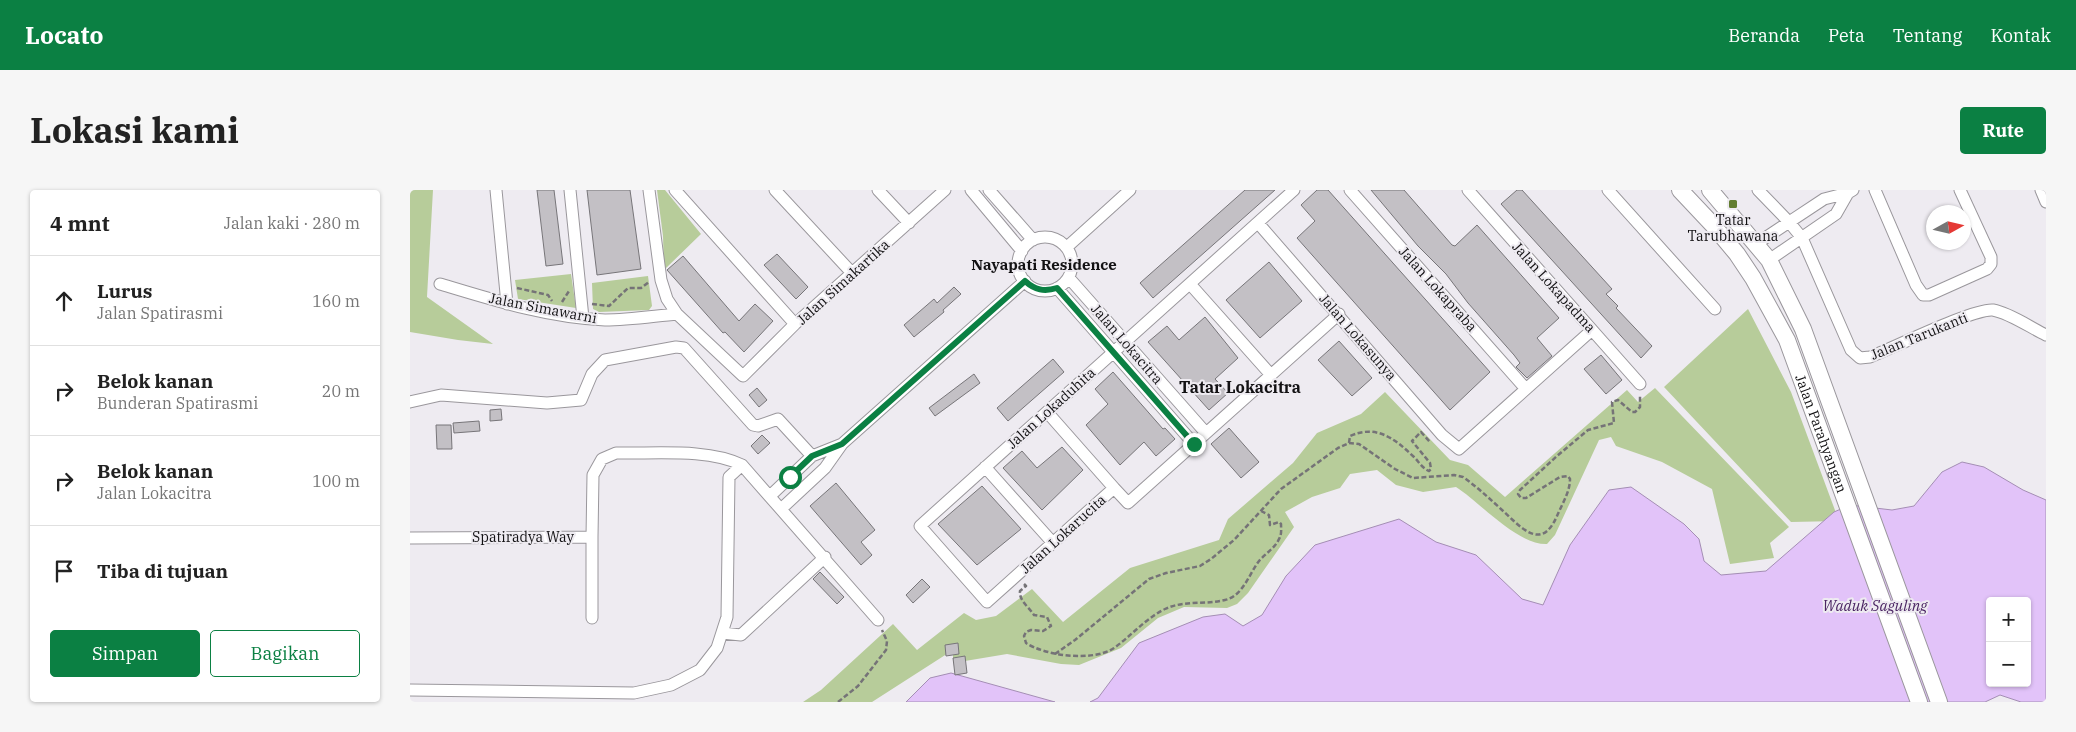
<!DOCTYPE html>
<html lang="id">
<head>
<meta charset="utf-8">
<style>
  :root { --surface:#fff; --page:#f6f6f6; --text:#222; --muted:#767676; --line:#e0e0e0; --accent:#0b8043 }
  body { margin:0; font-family:"IBM Plex Serif",serif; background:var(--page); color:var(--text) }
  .controls { position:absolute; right:15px; bottom:15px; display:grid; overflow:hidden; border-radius:5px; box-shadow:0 1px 4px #0004 }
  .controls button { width:45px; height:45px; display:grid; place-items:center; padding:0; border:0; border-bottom:1px solid var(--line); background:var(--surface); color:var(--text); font:25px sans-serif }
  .compass { position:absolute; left:1516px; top:15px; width:45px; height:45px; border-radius:50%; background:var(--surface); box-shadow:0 1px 4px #0004; rotate:82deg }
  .stop { position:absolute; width:15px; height:15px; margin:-11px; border:4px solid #0b8043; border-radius:50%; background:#fff }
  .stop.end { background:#0b8043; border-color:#fff; box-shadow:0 1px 5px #0008 }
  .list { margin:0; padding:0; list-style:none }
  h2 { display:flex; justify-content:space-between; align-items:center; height:65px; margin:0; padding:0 20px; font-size:21px }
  h2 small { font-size:16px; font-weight:400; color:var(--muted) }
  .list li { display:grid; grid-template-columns:32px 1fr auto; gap:15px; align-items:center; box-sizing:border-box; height:90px; padding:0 20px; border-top:1px solid var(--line) }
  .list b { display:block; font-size:19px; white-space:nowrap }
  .list p { margin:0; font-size:16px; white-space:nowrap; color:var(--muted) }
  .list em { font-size:16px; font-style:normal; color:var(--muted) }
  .actions { display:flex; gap:10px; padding:15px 20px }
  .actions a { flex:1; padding:11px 0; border:1px solid var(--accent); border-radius:5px; text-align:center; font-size:18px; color:var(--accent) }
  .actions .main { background:var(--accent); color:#fff }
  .icon { flex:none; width:28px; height:28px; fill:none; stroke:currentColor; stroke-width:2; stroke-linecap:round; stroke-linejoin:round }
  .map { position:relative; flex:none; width:1636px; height:512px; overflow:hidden; border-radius:5px }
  header { display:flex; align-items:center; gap:30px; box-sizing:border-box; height:70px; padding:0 25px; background:var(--accent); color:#fff }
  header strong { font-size:24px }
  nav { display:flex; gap:28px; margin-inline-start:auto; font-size:18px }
  .intro { display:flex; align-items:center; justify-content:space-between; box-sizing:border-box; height:120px; padding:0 30px }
  h1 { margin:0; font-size:35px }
  .button { padding:12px 22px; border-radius:5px; background:var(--accent); color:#fff; font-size:18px; font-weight:700 }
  main { display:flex; gap:30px; padding:0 30px }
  aside { flex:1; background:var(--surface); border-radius:5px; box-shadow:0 1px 4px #0004 }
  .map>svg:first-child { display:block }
  .green { fill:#b7cc9a }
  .water { fill:#e2c3f9; stroke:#a48eb4; fill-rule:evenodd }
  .building { fill:#c3c0c5; stroke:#777579 }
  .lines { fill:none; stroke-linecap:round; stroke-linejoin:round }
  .minor-casing { stroke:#9a979c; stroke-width:13 }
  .secondary-casing { stroke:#9a979c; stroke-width:18 }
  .path { stroke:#757377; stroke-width:2.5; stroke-dasharray:5 2.5; stroke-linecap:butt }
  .minor { stroke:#fff; stroke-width:11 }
  .secondary { stroke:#fff; stroke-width:16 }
  .route { stroke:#0b8043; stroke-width:6 }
  .poi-dot { fill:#627d31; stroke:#eeebf1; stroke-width:2 }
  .labels { text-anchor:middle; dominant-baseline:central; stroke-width:4; stroke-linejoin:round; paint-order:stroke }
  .poi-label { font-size:14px; fill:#121113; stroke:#eeebf1 }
  .street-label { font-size:14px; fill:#121113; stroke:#eeebf1 }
  .neighbourhood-label { font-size:15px; font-weight:bold; fill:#121113; stroke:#eeebf1 }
  .water-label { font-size:15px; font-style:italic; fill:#4b2563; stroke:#eeebf1 }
  .quarter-label { font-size:16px; font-weight:bold; fill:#121113; stroke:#eeebf1 }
</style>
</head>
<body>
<header>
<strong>Locato</strong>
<nav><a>Beranda</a><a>Peta</a><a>Tentang</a><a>Kontak</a></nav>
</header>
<div class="intro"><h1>Lokasi kami</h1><a class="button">Rute</a></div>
<main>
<aside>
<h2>4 mnt<small>Jalan kaki · 280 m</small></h2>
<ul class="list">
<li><svg class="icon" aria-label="ahead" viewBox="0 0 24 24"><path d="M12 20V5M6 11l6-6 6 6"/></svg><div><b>Lurus</b><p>Jalan Spatirasmi</p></div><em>160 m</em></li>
<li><svg class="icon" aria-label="right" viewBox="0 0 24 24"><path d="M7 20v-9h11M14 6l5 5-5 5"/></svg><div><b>Belok kanan</b><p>Bunderan Spatirasmi</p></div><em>20 m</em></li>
<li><svg class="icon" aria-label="right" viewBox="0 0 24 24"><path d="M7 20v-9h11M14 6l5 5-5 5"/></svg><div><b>Belok kanan</b><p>Jalan Lokacitra</p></div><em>100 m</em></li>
<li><svg class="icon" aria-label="arrive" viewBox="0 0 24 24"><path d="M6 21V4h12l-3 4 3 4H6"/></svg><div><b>Tiba di tujuan</b></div></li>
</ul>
<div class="actions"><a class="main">Simpan</a><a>Bagikan</a></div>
</aside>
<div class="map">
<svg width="1636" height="512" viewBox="0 0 1636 512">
  <rect width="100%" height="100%" fill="#eeebf1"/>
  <!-- green -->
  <path class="green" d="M 0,0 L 23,0 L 17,107 L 83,154 L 48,150 L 0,142 Z
    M 247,0 L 255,0 L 291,44 L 254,80 L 253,46 Z
    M 161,84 L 166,118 L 108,109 L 105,90 Z
    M 238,86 L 242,116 L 239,120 L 189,122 L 183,119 L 182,93 Z
    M 1338,119 L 1381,202 L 1429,331 L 1381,332 L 1254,197 Z
    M 1245,198 L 1379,337 L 1360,353 L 1364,368 L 1320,374 L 1302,299 L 1252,272 L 1206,256 L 1201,247 L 1189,250 L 1145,345 L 1137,354 C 1107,355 1071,313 1046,297 L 1013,302 L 986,295 L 967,280 L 940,284 L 930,298 L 902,307 L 875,322 L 884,337 L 838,403 L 827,414 L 817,418 L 774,417 L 748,428 L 711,458 L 669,475 L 651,474 L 597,464 L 543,473 L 543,460 L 462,512 L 393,512 L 411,500 L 483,434 L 507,460 L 554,423 L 566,430 L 586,426 L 622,399 L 653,432 L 720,378 L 809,350 L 818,329 L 883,273 L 907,243 L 951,224 L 975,202 L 1040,270 L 1058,275 L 1095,307 L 1217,200 L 1228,212 Z"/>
  <!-- water -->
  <path class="water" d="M 1552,272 L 1574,277 L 1613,300 L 1636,310 L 1636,512 L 1611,512 L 1590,505 L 1575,512 L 680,512 L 688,508 L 729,453 L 793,427 L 815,424 L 833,436 L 852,425 L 876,386 L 905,355 L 989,329 L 1026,352 L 1066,365 L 1112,409 L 1133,415 L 1160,355 L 1199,300 L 1221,297 L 1274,334 L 1289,349 L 1294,371 L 1311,385 L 1356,381 L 1424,322 L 1440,315 L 1482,320 L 1504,316 L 1532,282 ZM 1580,411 L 1617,411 L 1617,493 L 1580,493 Z
    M 541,483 L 645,512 L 496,512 L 520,488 Z"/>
  <!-- building -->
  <path class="building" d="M 127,0 L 144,0 L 153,74 L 136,76 Z
    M 177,0 L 220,0 L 231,79 L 187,85 Z
    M 835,0 L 865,0 L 743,108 L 730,93 Z
    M 907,0 L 918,0 L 1080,182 L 1040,220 L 887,48 L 905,31 L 891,15 Z
    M 961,0 L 994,0 L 1042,55 L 1045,56 L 1067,35 L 1149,128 L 1127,148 L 1142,166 L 1117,188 L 1106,177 L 1110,173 L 1104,165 L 1058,113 L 1036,84 L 1008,56 Z
    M 1107,0 L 1112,0 L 1202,99 L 1196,104 L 1208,116 L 1206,118 L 1242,156 L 1231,168 L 1091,14 Z
    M 367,64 L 398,97 L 386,109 L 354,75 Z
    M 273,66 L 329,131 L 345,114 L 363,131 L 334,162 L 315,142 L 313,143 L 257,80 Z
    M 859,72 L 892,111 L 850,148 L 816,110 Z
    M 544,97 L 551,104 L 533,120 L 534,122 L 504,147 L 494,135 L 524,109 L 527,113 Z
    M 795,127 L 828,168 L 805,189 L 818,203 L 799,220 L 738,152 L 757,136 L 769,150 Z
    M 929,151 L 962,188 L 942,206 L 908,170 Z
    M 1191,165 L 1212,190 L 1196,204 L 1174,179 Z
    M 643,169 L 654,182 L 598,231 L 587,218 Z
    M 703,182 L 753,239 L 755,238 L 765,249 L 746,266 L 734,252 L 710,275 L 676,235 L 698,214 L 685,199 Z
    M 564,184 L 570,193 L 525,226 L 519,218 Z
    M 347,198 L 357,210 L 349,217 L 339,205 Z
    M 91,219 L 92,230 L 80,231 L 80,220 Z
    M 69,231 L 70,241 L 44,243 L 43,233 Z
    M 26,235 L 41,235 L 42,259 L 27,259 Z
    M 819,238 L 849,272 L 831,288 L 801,254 Z
    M 352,245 L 360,253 L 348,264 L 341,256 Z
    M 652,257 L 673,280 L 632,320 L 593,278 L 612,261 L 627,278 Z
    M 426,293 L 465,340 L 451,352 L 462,365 L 451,375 L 400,316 Z
    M 572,296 L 611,339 L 567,375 L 528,334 Z
    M 410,382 L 434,407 L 427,414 L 403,389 Z
    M 512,389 L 520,397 L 503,413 L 496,405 Z
    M 548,453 L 549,464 L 536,466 L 535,455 Z
    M 555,466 L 557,483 L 545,485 L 543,468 Z"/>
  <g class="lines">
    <defs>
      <path id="minor" d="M 86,0 L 97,114
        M 160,0 L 173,128
        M 239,0 L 251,90 L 257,109 L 267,124 L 333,186 L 385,134 L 535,0
        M 265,0 L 385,134
        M 365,0 L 442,83
        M 468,0 L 499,33
        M 561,0 L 612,61
        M 579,0 L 623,50
        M 884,0 L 510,336 L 577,412 L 704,298 L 718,313 L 929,124
        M 940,0 L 1116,199
        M 1058,0 L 1230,194
        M 1198,0 L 1305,119
        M 1348,0 L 1379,32 L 1392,48 L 1441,160 L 1450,168 L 1460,167 C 1483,158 1564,118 1583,120 C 1600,123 1621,138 1636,145
        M 1465,0 L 1506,95 L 1513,105 L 1519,105 L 1577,79 L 1581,74 L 1581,67 L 1550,0
        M 1631,0 L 1636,12
        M 848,33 L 1032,245 L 1049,259 L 1182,140
        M608 74a27 27 0 1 1 54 0a27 27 0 1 1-54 0Z
        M 1346,54 L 1414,9 L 1438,3 L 1443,0
        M 657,57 L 720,0
        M 1359,70 L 1426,24 L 1438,3
        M 659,88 L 796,243
        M 30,94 C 83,110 139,128 195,130 C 219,130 244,126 267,124
        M 780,94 L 861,185
        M 647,98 L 784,254
        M 0,212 L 31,205 L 137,213 L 171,210 L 182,184 L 195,170 L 266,157 L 274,158 L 343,235 L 348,236 L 368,229 L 402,266
        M 637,222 L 704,298
        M 575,277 L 643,353
        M 360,306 L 402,266 L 432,254
        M 371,319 L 415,278 L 432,254 L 615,91
        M 182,347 L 182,428
        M 0,348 L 182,347 L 183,285 L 192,269 L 206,263 C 244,264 298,258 332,275 L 468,430
        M 312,443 L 331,445 L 415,367
        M 0,500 L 224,503 L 261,495 L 290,480 L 307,458 L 317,427 L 319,287 L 332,275"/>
      <g id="secondary">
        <path id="s1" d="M 1270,0 L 1302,34 L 1327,64 L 1343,88 L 1377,150 L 1509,512"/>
        <path d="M 1300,0 L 1359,70 L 1393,139 L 1529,512"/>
      </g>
    </defs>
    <!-- minor casing -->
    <use href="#minor" class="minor-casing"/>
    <!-- secondary casing -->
    <use href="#secondary" class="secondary-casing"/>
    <!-- path -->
    <path class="path" d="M 107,98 L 138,105 L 142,111
      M 152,112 L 159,101
      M 182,114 L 199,116 L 218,98 L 231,98 L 239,92
      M 939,253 L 940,246 C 967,234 985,249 1004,267 C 1009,272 1012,278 1019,281 L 1021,279 L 1020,273 L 1002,251 L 1011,242 L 1020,252
      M 614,394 L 616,396 L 610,401 C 609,411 619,417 624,425 L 637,427 L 641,436 L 633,441 L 621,440 L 616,442 L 614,446 L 616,453 C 636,466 683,472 704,458 C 721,446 735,429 755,419 C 774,410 795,415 815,410 C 833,406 839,384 849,371 C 856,363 865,358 869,349 C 872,344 871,339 871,334 L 869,332 L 860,335 L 859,325 L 851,321
      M 645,464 L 665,450 L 739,389 L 756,383 L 790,376 L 801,369 L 824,350 L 871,299 L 928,258 L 939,253 L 949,254 L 985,279 L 1003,288 L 1044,285 L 1053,287 C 1067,297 1079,308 1092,320 C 1110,336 1131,363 1147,326 C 1152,314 1160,302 1160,289 L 1158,286 L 1150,287 L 1116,308 L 1111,308 L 1108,304 L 1110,300 L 1147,266 L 1178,240 L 1204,233 L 1202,212 L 1208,210 L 1222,222 L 1225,222 L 1230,217 L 1230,206
      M 428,512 L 448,496 L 476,460 L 477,451 L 472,440"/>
    <!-- minor -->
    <use href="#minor" class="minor"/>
    <!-- secondary -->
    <use href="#secondary" class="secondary"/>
  </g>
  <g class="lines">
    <!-- route -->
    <path class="route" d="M 380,287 L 402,266 L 432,254 L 615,91 C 625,100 634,102 647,98 L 784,254"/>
  </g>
  <!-- markers -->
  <rect class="poi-dot" x="1318" y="9" width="10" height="10" rx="2.5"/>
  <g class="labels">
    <!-- poi labels -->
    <g class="poi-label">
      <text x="1323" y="30">Tatar<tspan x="1323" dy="16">Tarubhawana</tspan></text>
    </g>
    <!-- street labels -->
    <g class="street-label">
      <text transform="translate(433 92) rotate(-42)">Jalan Simakartika</text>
      <text transform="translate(1144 97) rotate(48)">Jalan Lokapadma</text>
      <text transform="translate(1028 99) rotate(48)">Jalan Lokapraba</text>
      <text transform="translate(133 118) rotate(11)">Jalan Simawarni</text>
      <text transform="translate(1509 146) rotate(-22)">Jalan Tarukanti</text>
      <text transform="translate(948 147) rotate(49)">Jalan Lokasunya</text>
      <text transform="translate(717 154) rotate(49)">Jalan Lokacitra</text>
      <text transform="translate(641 218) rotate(-42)">Jalan Lokaduhita</text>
      <text stroke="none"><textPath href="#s1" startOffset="285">Jalan Parahyangan</textPath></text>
      <text transform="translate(653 344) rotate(-42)">Jalan Lokarucita</text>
      <text x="113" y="347">Spatiradya Way</text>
    </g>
    <!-- neighbourhood labels -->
    <g class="neighbourhood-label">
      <text x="634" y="74">Nayapati Residence</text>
    </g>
    <!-- water labels -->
    <g class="water-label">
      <text x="1465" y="415">Waduk Saguling</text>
    </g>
    <!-- quarter labels -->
    <g class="quarter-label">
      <text x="830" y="197">Tatar Lokacitra</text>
    </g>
  </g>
</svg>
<div class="controls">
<button>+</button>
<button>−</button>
</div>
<svg class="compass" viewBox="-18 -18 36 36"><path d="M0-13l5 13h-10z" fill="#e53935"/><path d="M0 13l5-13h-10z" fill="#767676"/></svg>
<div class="stop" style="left:380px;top:287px"></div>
<div class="stop end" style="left:784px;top:254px"></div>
</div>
</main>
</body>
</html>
